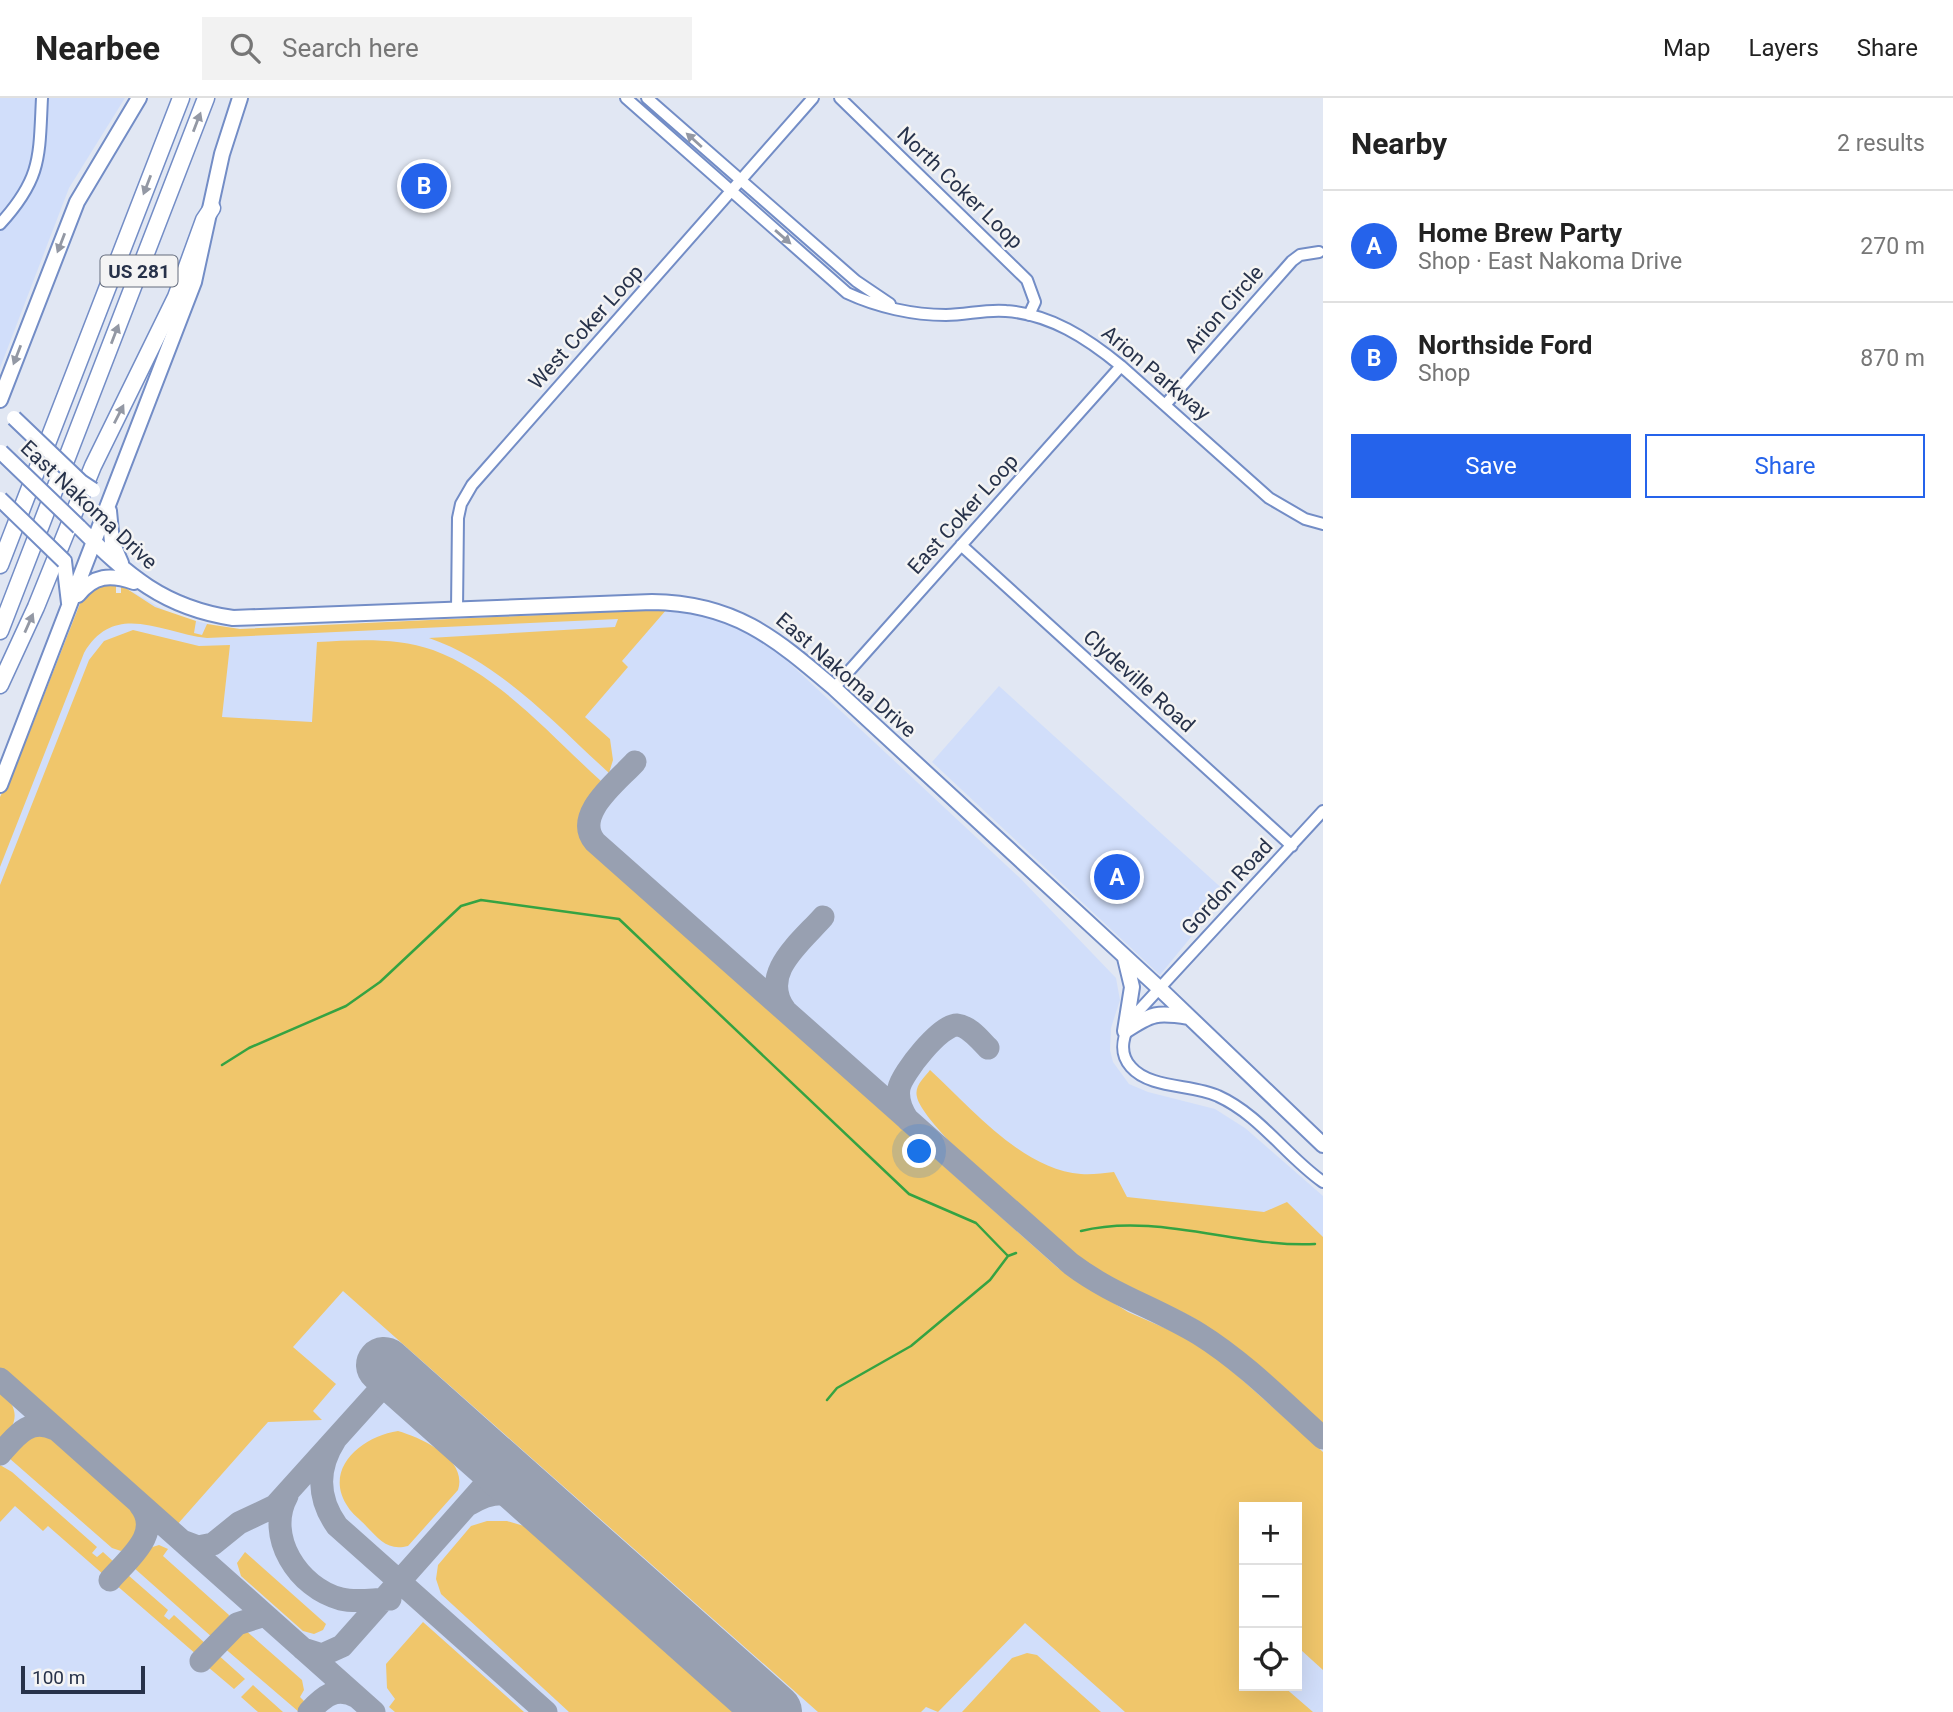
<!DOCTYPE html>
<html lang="en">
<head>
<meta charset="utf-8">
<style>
  :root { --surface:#fff; --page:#f2f2f2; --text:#222; --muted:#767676; --line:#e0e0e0; --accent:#2563eb }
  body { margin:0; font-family:Roboto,sans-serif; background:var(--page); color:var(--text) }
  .controls { position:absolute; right:21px; bottom:21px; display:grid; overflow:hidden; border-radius:0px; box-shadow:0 7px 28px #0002 }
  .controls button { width:63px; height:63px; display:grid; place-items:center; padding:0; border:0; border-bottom:2px solid var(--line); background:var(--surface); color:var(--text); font:35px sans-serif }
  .scale { position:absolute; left:21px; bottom:18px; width:124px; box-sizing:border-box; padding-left:7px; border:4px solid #27324a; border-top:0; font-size:19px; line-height:24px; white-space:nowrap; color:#27324a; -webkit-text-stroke:5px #f4f4f4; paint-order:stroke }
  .you { position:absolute; left:920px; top:1054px; width:24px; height:24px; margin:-18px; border:5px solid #fff; border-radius:50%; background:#1a73e8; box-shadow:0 0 0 10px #1a73e833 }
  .badge { display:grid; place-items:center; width:46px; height:46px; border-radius:50%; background:var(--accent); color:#fff; font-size:23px; font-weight:700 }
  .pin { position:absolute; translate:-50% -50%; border:4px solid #fff; box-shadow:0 2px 7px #0006 }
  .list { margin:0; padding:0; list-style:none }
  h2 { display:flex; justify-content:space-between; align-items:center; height:91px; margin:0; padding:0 28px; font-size:30px }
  h2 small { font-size:23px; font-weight:400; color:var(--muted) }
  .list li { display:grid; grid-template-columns:46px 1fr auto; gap:21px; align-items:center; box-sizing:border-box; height:112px; padding:0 28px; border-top:2px solid var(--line) }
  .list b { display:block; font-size:26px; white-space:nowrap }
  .list p { margin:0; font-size:23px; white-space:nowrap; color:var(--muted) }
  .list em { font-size:23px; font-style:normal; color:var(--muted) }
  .actions { display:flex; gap:14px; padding:21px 28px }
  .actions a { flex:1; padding:16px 0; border:2px solid var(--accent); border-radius:0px; text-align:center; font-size:24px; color:var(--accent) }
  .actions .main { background:var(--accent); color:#fff }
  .icon { flex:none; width:38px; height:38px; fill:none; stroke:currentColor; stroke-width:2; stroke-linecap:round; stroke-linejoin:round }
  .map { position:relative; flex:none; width:1323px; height:1614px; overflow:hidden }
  header { display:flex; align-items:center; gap:42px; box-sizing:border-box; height:98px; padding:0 35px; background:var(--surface); border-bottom:2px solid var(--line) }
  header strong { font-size:33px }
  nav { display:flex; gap:38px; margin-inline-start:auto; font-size:24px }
  .search { width:490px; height:63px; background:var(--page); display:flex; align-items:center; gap:18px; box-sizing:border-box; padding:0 24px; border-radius:0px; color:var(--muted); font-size:26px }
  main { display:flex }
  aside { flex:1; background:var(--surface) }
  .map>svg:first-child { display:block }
  .built { fill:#d1defa; fill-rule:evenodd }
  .green { fill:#f0c66b }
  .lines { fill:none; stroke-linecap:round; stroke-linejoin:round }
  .stream { stroke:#35a342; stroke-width:2.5 }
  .taxiway { stroke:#98a0b1; stroke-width:23 }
  .runway { stroke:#98a0b1; stroke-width:56 }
  .minor-casing { stroke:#738dc6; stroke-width:14 }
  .major-casing { stroke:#738dc6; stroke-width:18 }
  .highway-casing { stroke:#738dc6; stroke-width:19 }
  .minor { stroke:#fff; stroke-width:10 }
  .major { stroke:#fff; stroke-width:14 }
  .highway { stroke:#fff; stroke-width:16 }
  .major-bridge-casing { stroke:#738dc6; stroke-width:18; stroke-linecap:butt }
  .major-bridge { stroke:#fff; stroke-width:14 }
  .oneway { fill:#9398a4 }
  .labels { text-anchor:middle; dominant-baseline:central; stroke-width:5; stroke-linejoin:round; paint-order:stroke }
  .shield { fill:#f4f4f4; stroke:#646c7d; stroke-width:2 }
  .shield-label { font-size:19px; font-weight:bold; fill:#27324a }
  .street-label { font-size:21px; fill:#27324a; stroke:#f4f4f4 }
</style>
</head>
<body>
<header>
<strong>Nearbee</strong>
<div class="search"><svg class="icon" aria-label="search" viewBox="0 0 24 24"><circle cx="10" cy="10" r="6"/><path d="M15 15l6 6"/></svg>Search here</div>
<nav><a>Map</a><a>Layers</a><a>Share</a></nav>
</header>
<main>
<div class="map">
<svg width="1323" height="1614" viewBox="0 0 1323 1614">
  <rect width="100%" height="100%" fill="#e1e7f3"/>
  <!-- built -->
  <path class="built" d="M 0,0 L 125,0 L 69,90 L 0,270 Z
    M 133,494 L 173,517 L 232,532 L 660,511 L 691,513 L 732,526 L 769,546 L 1020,780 L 1116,880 L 1120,902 L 1111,930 L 1110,952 L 1113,964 L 1129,986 L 1148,994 L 1215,1011 L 1245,1030 L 1323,1098 L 1323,1614 L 0,1614 L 0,740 L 90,504 ZM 1244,1409 L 1297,1409 L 1297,1588 L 1244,1588 Z
    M 999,588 L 1227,795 L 1160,877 L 932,664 Z"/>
  <!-- green -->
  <path class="green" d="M 104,484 L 105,487 L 116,485 L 116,495 L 121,495 L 121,487 L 155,509 L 196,523 L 194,535 L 202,537 L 207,526 L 240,531 L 667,511 L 622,563 L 628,569 L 585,619 L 610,641 L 613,662 L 609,675 C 554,625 501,565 429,540 L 615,529 L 618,521 L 207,540 C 163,536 115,502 84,555 L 0,769 L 0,699 L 28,638 L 81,503 L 85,496 Z
    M 133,532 L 199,548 L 230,547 L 222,619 L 312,624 L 317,544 C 355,542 396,539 433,552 C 498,576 550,637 601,683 C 584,705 572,720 585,748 L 1058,1170 L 1128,1214 L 1190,1241 L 1221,1263 L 1323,1354 L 1323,1572 L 1301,1552 L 1297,1557 L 1297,1409 L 1244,1409 L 1244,1588 L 1283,1588 L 1313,1614 L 1125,1614 L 1025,1525 L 938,1614 L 926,1609 L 921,1614 L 818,1614 L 343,1193 L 293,1249 L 336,1286 L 313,1313 L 322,1322 L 268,1324 L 176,1428 L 0,1271 L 0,787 L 89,562 L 104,543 Z
    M 930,972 C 970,1009 1023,1072 1081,1076 C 1092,1077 1103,1075 1114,1074 L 1127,1099 L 1264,1114 L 1287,1104 L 1323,1139 L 1323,1327 C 1283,1291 1245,1254 1200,1224 C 1173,1206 1137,1199 1108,1182 C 1076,1163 923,1031 917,999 C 914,988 924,980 930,972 Z
    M 0,1292 C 21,1312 18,1325 0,1345 Z
    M 40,1333 L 57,1342 L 133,1411 L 140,1424 L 139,1433 L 128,1450 L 121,1453 L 112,1450 L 9,1360 L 8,1356 L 26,1337 Z
    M 398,1333 C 422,1340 468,1361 458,1392 L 408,1448 C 388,1453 380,1442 367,1429 C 361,1422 352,1416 348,1409 C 322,1371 362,1338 398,1333 Z
    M 0,1367 L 12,1374 L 97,1449 L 92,1455 L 97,1459 L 103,1454 L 115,1465 L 104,1477 L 48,1428 L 43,1433 L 15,1408 L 0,1424 Z
    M 487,1423 L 507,1423 L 524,1428 L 733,1614 L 569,1614 L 441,1496 L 436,1481 L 438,1467 L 471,1428 Z
    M 159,1447 L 168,1451 L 163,1458 L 229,1517 L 227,1525 L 213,1540 L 133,1469 L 146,1451 Z
    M 245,1454 L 326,1526 L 323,1532 L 314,1536 L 303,1533 L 241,1478 L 237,1465 Z
    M 128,1477 L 168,1512 L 164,1518 L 169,1522 L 174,1517 L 207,1547 L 197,1557 L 115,1486 L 122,1478 Z
    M 423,1524 L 524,1614 L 395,1614 L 389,1609 L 395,1601 L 387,1590 L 386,1566 Z
    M 244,1531 L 302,1582 L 304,1592 L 300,1599 L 307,1606 L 299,1614 L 222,1548 L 238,1532 Z
    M 216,1555 L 245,1581 L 234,1591 L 208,1569 Z
    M 1027,1555 L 1037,1557 L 1101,1614 L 962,1614 L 1012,1560 Z
    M 253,1587 L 283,1614 L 258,1614 L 241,1599 Z"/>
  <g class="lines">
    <!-- stream -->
    <path class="stream" d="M 222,967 L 249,950 L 346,908 L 380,884 L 461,808 L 481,802 L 619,821 L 909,1096 L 976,1125 L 1008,1158
      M 1081,1133 C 1156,1114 1240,1150 1315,1146
      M 827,1302 L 837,1290 L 911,1248 L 990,1182 L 1008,1158 L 1016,1155"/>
    <!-- taxiway -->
    <path class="taxiway" d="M 635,664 C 618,683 572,717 595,744 L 1071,1166 C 1112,1197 1156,1210 1199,1236 C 1244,1264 1283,1304 1323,1340
      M 785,912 C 758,876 801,844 823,819
      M 908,1022 C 901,1012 897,1002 899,990 C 902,975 941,926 957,927 C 969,928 980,942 988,950
      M 0,1281 L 374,1614
      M 335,1342 C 317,1370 317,1400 337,1428 L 546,1614
      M 0,1356 C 16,1338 29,1319 55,1331
      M 287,1398 C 265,1438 298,1490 341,1501 C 357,1505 374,1501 390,1501
      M 470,1406 C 499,1387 520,1397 547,1412
      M 182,1443 L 198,1449 L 213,1446 L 239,1425 L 275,1408 L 394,1276
      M 110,1482 C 128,1461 163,1435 140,1407
      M 303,1551 L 322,1557 L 342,1548 L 500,1370
      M 201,1563 L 237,1526 L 265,1517
      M 309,1614 C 323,1599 336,1587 357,1599"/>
    <!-- runway -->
    <path class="runway" d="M 384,1267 L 774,1614"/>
    <defs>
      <path id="minor" d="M 626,0 L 847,195 C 877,209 913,217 946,217 C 966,217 986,211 1006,213 C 1050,216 1087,240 1121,268 L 1269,400 L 1305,421 L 1323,426
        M 647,0 L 856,183 L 890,206
        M 840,0 L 1027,182 L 1035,204 L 1029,217
        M 0,126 C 42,80 39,59 42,0
        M 1165,307 L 1292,163 L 1300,157 L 1319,154
        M 961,447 L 1292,748
        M 457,512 L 458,420 L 461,406 L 472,387 L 813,0
        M 834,590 L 1121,268
        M 1323,713 L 1133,919 C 1124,935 1117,954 1131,969 C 1150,991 1193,986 1218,998 C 1260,1017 1286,1058 1323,1084"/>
      <path id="major" d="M 0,302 L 77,104 L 139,0
        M 109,413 L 112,444 L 121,465
        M 79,429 C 127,477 164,510 233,520 L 652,504 C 734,505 774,539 834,590 L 1159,890 L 1323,1047
        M 64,463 L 69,505
        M 78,497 C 94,477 110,476 134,484
        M 0,687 L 194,184 L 222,56 L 240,0
        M 1125,933 L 1132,889 L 1125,860
        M 1125,933 C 1152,915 1157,914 1189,919"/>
      <path id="highway" d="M 0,467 L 181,0
        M 0,533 L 206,0
        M 0,587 L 36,509 L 93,368 L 176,199 L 204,122 L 212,110"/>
    </defs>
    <!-- minor casing -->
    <use href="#minor" class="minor-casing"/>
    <!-- major casing -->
    <use href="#major" class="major-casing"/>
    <!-- highway casing -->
    <use href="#highway" class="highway-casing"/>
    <!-- minor -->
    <use href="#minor" class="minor"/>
    <!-- major -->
    <use href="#major" class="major"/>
    <!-- highway -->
    <use href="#highway" class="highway"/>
    <defs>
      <path id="major-bridge" d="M 14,320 L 81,384 L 93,392
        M 1,354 L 79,429
        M 0,401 L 64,463"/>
    </defs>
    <!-- major-bridge casing -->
    <use href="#major-bridge" class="major-bridge-casing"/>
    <!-- major-bridge -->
    <use href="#major-bridge" class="major-bridge"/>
  </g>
  <!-- one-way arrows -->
  <defs><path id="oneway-solid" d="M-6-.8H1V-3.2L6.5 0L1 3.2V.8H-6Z" transform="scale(1.75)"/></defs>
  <g class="oneway">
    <use href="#oneway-solid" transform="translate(197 24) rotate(-69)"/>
    <use href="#oneway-solid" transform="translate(694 42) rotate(-138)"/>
    <use href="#oneway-solid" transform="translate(147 87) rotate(111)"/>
    <use href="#oneway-solid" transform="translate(783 139) rotate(41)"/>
    <use href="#oneway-solid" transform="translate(61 145) rotate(111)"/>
    <use href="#oneway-solid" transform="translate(115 236) rotate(-69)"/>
    <use href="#oneway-solid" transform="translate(17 257) rotate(111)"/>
    <use href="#oneway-solid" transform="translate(119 316) rotate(-63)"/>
    <use href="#oneway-solid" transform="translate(29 525) rotate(-66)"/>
  </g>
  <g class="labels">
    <!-- shield labels -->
    <rect class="shield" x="100.5" y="157.5" width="77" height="31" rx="5"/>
    <g class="shield-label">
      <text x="139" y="173">US 281</text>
    </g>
    <!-- street labels -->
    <g class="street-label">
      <text transform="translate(960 90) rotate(44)">North Coker Loop</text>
      <text transform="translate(1224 211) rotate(-49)">Arion Circle</text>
      <text transform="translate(586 229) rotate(-48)">West Coker Loop</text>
      <text transform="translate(1156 275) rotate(40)">Arion Parkway</text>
      <text transform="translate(89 407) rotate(43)">East Nakoma Drive</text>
      <text transform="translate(963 416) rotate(-48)">East Coker Loop</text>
      <text transform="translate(846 577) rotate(41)">East Nakoma Drive</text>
      <text transform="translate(1139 583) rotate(42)">Clydeville Road</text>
      <text transform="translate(1227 789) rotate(-47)">Gordon Road</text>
    </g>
  </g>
</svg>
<div class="controls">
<button>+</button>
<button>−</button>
<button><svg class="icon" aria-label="locate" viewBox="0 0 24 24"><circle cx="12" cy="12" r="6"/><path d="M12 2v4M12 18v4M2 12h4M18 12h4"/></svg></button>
</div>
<div class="scale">100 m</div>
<div class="you"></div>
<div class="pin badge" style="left:1117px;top:779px">A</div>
<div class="pin badge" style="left:424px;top:88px">B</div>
</div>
<aside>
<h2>Nearby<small>2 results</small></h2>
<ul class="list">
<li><span class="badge">A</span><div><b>Home Brew Party</b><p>Shop · East Nakoma Drive</p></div><em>270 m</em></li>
<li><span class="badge">B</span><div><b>Northside Ford</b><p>Shop</p></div><em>870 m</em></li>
</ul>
<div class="actions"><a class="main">Save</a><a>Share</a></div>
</aside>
</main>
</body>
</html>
